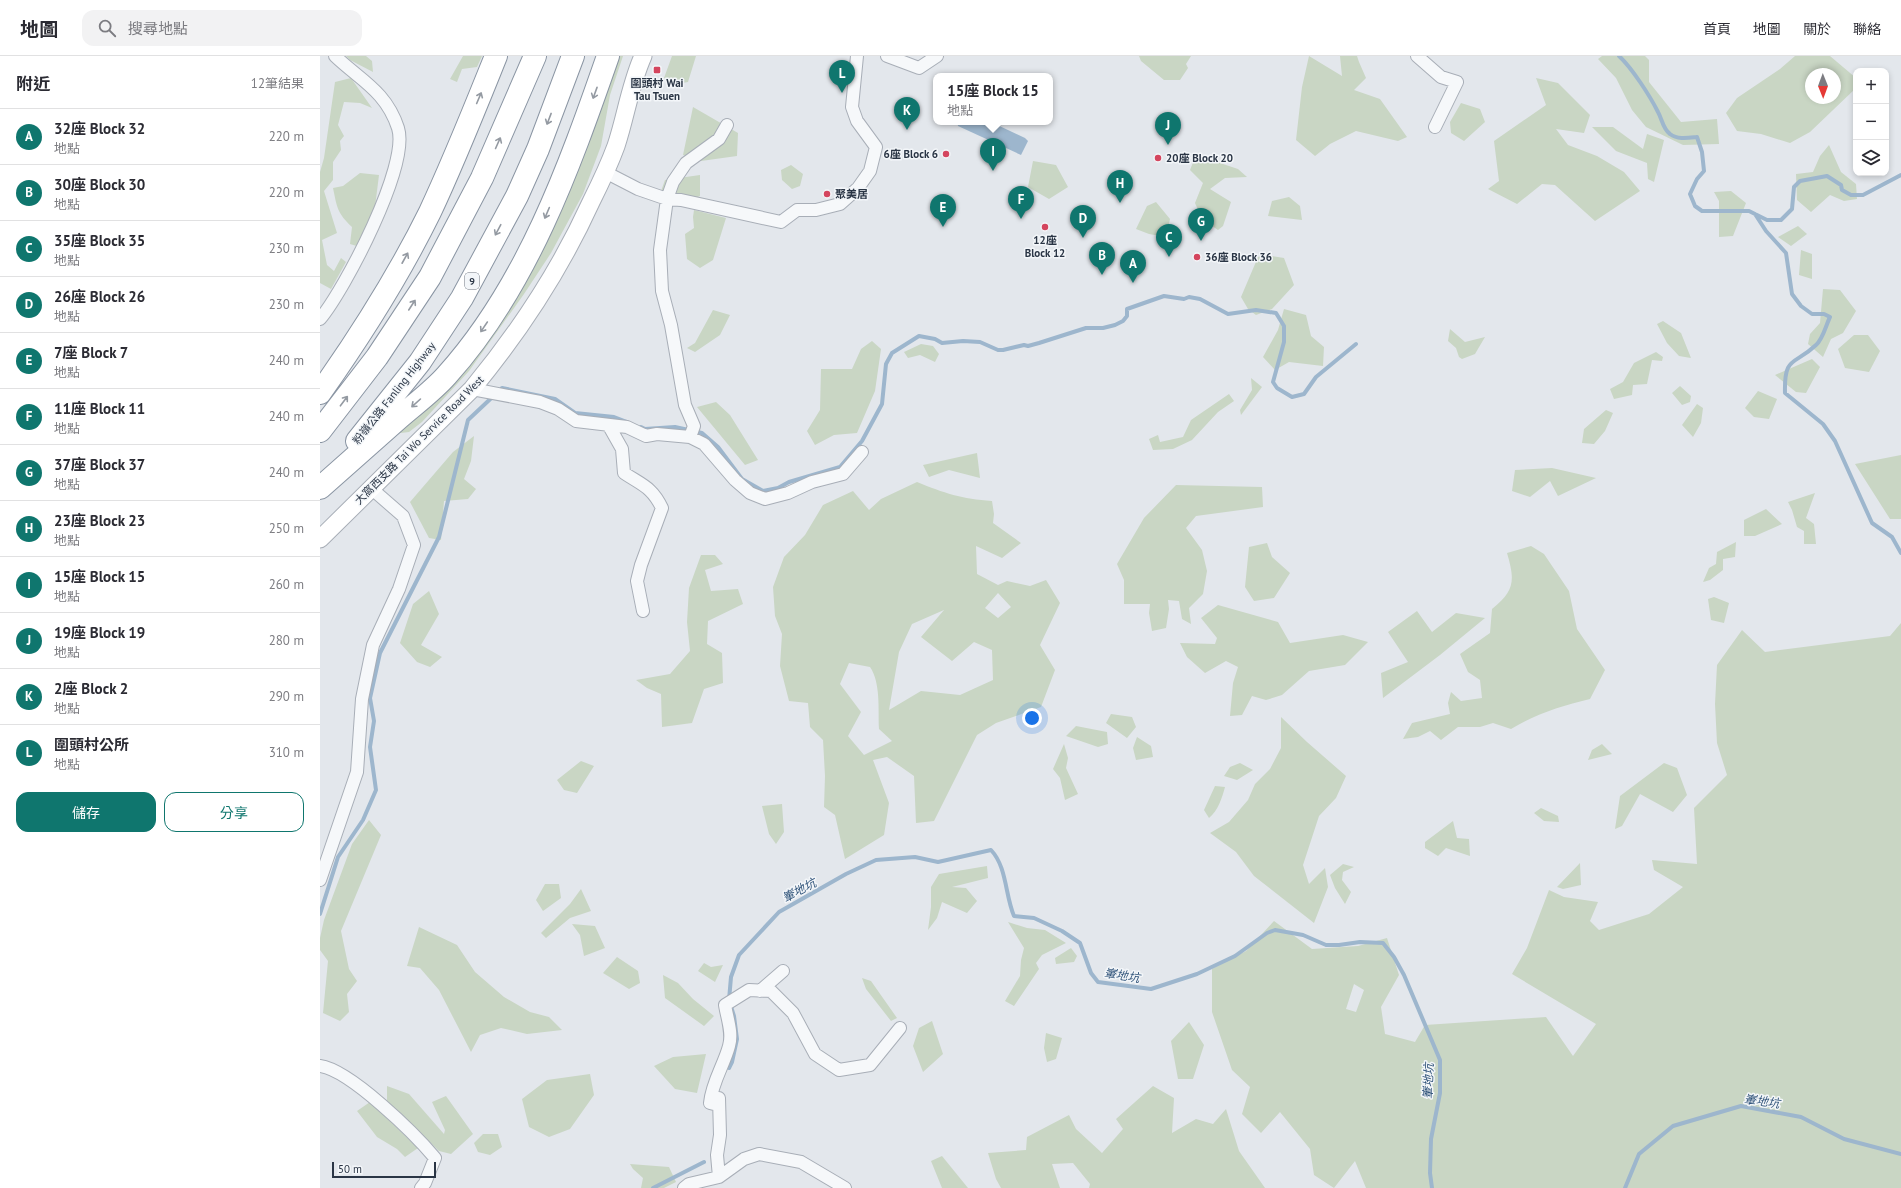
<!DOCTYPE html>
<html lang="zh-TW">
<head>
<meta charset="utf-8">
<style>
  :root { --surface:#fff; --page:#f2f2f3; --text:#2b2b33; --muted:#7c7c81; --line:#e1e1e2; --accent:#0f766e }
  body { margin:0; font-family:"PT Sans","Noto Sans TC",sans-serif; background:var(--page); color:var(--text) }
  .controls { position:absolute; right:12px; top:12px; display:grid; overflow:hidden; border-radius:8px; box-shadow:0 2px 6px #0003 }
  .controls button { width:36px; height:36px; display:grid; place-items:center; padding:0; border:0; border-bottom:1px solid var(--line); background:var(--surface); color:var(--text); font:20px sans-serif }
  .compass { position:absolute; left:1485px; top:12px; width:36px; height:36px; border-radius:50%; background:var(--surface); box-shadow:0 2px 6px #0003; rotate:179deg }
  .scale { position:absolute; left:12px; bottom:10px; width:104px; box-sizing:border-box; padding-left:4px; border:2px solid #2a3545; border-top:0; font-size:11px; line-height:14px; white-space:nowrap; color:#2a3545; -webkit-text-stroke:3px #f3f6f9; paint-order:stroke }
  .you { position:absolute; left:712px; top:662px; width:14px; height:14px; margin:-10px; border:3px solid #fff; border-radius:50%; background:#1a73e8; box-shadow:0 0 0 6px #1a73e833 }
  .badge { display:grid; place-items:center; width:26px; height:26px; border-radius:50%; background:var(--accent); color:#fff; font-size:13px; font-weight:700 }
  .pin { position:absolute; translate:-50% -33px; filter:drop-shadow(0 1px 2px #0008) }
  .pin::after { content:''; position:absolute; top:21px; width:14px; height:12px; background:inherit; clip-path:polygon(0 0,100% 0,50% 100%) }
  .popup { position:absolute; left:613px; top:17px; width:120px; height:52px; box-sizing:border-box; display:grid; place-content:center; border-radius:8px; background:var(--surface); filter:drop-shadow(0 1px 3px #0005); font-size:13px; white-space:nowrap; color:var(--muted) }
  .popup b { font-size:15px; color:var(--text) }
  .popup::after { content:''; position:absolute; left:50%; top:100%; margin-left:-8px; border:8px solid transparent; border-top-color:var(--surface) }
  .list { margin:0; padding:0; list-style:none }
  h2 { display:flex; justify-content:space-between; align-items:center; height:52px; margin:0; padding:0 16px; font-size:17px }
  h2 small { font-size:13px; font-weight:400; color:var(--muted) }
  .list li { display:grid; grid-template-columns:26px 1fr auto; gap:12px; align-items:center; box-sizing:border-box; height:56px; padding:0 16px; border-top:1px solid var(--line) }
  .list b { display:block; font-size:15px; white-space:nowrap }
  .list p { margin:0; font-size:13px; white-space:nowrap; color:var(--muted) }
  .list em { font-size:13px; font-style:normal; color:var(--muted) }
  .actions { display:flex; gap:8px; padding:12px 16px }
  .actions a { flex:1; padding:9px 0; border:1px solid var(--accent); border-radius:12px; text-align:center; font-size:14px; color:var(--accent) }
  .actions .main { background:var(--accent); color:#fff }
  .icon { flex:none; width:22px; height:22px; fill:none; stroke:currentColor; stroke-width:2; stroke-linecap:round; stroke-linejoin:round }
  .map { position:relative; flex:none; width:1581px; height:1132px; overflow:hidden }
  header { display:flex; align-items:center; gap:24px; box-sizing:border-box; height:56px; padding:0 20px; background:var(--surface); border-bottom:1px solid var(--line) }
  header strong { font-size:19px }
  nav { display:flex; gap:22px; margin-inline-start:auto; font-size:14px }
  .search { width:280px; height:36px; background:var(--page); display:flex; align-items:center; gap:10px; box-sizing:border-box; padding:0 14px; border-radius:12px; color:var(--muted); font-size:15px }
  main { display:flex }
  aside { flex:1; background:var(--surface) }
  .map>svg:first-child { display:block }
  .green { fill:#c9d6c4; fill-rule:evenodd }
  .water { fill:#9db6cd }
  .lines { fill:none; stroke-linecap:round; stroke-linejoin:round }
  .stream { stroke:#9db6cd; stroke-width:4 }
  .minor-casing { stroke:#a8aeb7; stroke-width:14 }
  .secondary-casing { stroke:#a8aeb7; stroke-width:19 }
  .motorway-casing { stroke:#8a95a3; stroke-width:24 }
  .minor { stroke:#f6f8fa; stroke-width:12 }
  .secondary { stroke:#fff; stroke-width:17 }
  .motorway { stroke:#fff; stroke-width:22 }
  .oneway { stroke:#949aa2 }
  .poi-dot { fill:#d4455e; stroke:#f3f6f9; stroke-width:1.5 }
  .labels { text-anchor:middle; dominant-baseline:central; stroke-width:3; stroke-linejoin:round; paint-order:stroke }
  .shield { fill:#f3f6f9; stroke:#666f7b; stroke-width:1 }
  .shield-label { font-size:10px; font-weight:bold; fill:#2a3545 }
  .poi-label { font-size:11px; font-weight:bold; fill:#2a3545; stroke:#f3f6f9; text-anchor:start }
  .street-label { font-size:11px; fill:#2a3545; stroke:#f3f6f9 }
  .water-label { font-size:12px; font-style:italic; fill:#32557b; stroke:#f3f6f9 }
</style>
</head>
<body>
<header>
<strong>地圖</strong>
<div class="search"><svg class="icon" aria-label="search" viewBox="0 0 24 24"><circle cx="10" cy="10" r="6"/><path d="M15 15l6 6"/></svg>搜尋地點</div>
<nav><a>首頁</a><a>地圖</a><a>關於</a><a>聯絡</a></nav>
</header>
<main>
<aside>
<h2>附近<small>12筆結果</small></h2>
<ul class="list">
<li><span class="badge">A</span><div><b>32座 Block 32</b><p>地點</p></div><em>220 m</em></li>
<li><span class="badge">B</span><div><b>30座 Block 30</b><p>地點</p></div><em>220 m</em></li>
<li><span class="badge">C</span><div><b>35座 Block 35</b><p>地點</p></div><em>230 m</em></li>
<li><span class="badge">D</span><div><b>26座 Block 26</b><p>地點</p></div><em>230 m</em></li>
<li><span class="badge">E</span><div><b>7座 Block 7</b><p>地點</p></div><em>240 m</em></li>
<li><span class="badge">F</span><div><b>11座 Block 11</b><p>地點</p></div><em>240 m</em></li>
<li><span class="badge">G</span><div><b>37座 Block 37</b><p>地點</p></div><em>240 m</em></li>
<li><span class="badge">H</span><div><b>23座 Block 23</b><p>地點</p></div><em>250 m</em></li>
<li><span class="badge">I</span><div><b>15座 Block 15</b><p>地點</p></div><em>260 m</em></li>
<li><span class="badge">J</span><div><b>19座 Block 19</b><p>地點</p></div><em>280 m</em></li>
<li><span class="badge">K</span><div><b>2座 Block 2</b><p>地點</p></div><em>290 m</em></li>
<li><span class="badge">L</span><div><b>圍頭村公所</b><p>地點</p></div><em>310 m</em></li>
</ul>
<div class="actions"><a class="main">儲存</a><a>分享</a></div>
</aside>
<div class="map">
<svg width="1581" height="1132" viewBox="0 0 1581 1132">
  <rect width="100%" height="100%" fill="#e3e7ec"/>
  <!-- green -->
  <path class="green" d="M 26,0 L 46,0 L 52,5 L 53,16 L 30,4 Z
    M 143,0 L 162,0 L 157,11 L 142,13 L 137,26 L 130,23 Z
    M 295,0 L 303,0 L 290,39 L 281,90 L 263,138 L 231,197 L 204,238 L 149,315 L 102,366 L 89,376 L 73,378 L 196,234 Z
    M 352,0 L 376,0 L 368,26 L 357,28 L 344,22 Z
    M 819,0 L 871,0 L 866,8 L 868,12 L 860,24 L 844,24 L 821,5 Z
    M 989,0 L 1022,20 L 1020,0 L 1037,0 L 1039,6 L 1046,22 L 1034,34 L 1060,43 L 1087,81 L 1078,85 L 1036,75 L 1010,88 L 995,100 L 976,84 L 982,31 Z
    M 1282,0 L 1325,0 L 1329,4 L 1329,26 L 1361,66 L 1397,63 L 1399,88 L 1363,89 L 1326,71 L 1312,54 L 1296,22 L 1278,3 Z
    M 1475,0 L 1510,0 L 1536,22 L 1536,32 L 1490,76 L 1470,87 L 1441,78 L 1417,75 L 1406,57 L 1417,42 L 1460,13 ZM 1491,18 L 1515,18 L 1515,42 L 1491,42 Z
    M 31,22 L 52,52 L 40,47 L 24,46 L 18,69 L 24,80 L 20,85 L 21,94 L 13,106 L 13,124 L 4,135 L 17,177 L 2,184 L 7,209 L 14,215 L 21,202 L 26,206 L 11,233 L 0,227 L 0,116 L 4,102 L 15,26 Z
    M 1216,22 L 1238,27 L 1270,59 L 1264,77 L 1236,73 L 1248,89 L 1277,100 L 1304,116 L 1320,135 L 1275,165 L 1235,129 L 1222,128 L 1197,148 L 1168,133 L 1179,125 L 1174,85 L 1226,49 Z
    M 1141,47 L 1160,53 L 1165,66 L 1144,85 L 1131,77 L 1130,66 Z
    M 373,51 L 418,77 L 417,100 L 381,105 L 363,99 Z
    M 1272,71 L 1293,71 L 1323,93 L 1327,78 L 1344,84 L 1334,126 L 1328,123 L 1327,107 L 1296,95 Z
    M 1509,89 L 1521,116 L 1536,128 L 1537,143 L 1524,145 L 1510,139 L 1491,156 L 1477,144 L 1476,118 L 1493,116 L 1500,100 Z
    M 876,99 L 918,113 L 927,121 L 905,122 L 890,133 L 911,146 L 903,170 L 898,174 L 882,163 L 875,147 L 883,127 L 870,114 Z
    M 713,105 L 736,109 L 748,131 L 729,143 L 708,131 Z
    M 471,109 L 483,118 L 480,130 L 472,133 L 462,124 L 461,114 Z
    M 40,117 L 59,119 L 55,151 L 40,191 L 30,188 L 32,171 C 17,157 17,151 13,132 L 23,130 Z
    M 380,119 L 380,140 L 360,149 L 340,138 L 345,124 Z
    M 1411,135 L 1426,147 L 1413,180 L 1399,181 L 1399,145 L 1394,136 Z
    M 969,141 L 980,150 L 982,164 L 948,160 L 952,145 Z
    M 836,146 L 850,163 L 846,181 L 829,178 L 816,173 L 827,150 Z
    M 374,154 L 406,162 L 393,204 L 380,212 L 367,203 L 365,178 L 374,172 L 373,161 Z
    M 1478,170 L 1487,178 L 1471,190 L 1458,181 Z
    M 1481,194 L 1492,198 L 1492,223 L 1479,219 Z
    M 945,199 L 964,202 L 974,229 L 952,253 L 936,259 L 928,253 L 921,241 L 938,201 Z
    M 1503,233 L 1520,234 L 1536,255 L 1523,277 L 1511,283 L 1503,301 L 1488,288 L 1490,278 L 1500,267 Z
    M 964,253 L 986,259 L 991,280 L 1004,291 L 1003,310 L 969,306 L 955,314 L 943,301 L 958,274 Z
    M 393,254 L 410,259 L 400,279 L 375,296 L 367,292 L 375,287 Z
    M 1343,265 L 1361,277 L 1371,302 L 1359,300 L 1347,287 L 1337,268 Z
    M 1130,273 L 1145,286 L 1165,281 L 1155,298 L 1142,303 L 1139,301 L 1136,292 L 1128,285 Z
    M 1534,279 L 1548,279 L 1560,295 L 1549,316 L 1525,312 L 1518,293 Z
    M 552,285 L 561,293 L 555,335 L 537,377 L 514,379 L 495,389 L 487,375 L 500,354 L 501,313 L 532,313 L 541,293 Z
    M 601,288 L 613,290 L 619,298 L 615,306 L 600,299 L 588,302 L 584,296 Z
    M 1336,296 L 1343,301 L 1342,305 L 1332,304 L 1327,328 L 1313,329 L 1312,339 L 1294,343 L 1290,333 L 1303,326 L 1314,307 Z
    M 1492,303 L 1500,311 L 1486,337 L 1476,336 L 1455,319 Z
    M 931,322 L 942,331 L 921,359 L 920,354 L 932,334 Z
    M 1360,330 L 1371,340 L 1370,346 L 1362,349 L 1352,337 Z
    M 1438,335 L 1457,343 L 1449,363 L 1434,361 L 1425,352 Z
    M 909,338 L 914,345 L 898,356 L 872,384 L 853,393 L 833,394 L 829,383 L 838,379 L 840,386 L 863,381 L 871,364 Z
    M 396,346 L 410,359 L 438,404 L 425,409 L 377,351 Z
    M 1377,348 L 1383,352 L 1381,367 L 1373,381 L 1362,369 Z
    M 1286,354 L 1293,357 L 1285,375 L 1274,388 L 1262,387 L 1264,373 Z
    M 154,380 L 151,405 L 144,423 L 156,433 L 148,443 L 124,445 L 121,484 L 109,482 L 90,446 L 133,396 Z
    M 657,397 L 660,422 L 629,414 L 609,421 L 603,409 Z
    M 1581,399 L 1581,463 L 1570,463 L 1535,408 Z
    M 1232,412 L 1276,422 L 1238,440 L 1230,425 L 1210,441 L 1192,435 L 1195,414 Z
    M 597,426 C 624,437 642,443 672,445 L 674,458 L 673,467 L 701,487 L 682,502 L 656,490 L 657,518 L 678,529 L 687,525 L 710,530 L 726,524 L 740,547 L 720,589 L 735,614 L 721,651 L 676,667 L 657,679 L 614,765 L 596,767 L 594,720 L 567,701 L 553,704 L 569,747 L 564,779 L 525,803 L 515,759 L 504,751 L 505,720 L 503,684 L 490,671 L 488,647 L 469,645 L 460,610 L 462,578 L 455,560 L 453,531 L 464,501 L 485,479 L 503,449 L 533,435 L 549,454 L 561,443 ZM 678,537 L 691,551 L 678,562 L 665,552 ZM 624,554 L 601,581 L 632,605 L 654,586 L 672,594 L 673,624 L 640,639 L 601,635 L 569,654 L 579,596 L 592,568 ZM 529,607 L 550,611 C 561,627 558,654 559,673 L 572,685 L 544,699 L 528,680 L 541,656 L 520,628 Z
    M 856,429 L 942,431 L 943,451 L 876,460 L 866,472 L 882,494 L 887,515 L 883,538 L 869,552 L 871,568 L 862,563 L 859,545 L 848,544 L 849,553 L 846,572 L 832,575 L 829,557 L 830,548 L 804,548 L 804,524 L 797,508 L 824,462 Z
    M 1495,437 L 1486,462 L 1494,468 L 1496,488 L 1484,488 L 1484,475 L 1477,471 L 1472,454 L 1468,446 Z
    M 1446,453 L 1462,468 L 1435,480 L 1424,480 L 1424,464 Z
    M 1416,486 L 1415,501 L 1403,503 L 1403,514 L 1390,524 L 1383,526 L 1389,512 L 1396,508 L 1397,496 Z
    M 947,487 L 952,501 L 970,517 L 954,542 L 934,545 L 925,531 L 929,491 Z
    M 1211,490 L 1224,498 L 1249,535 L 1257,573 L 1285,614 L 1270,643 C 1241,650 1216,658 1191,673 L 1173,667 L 1160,671 L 1138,671 L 1121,684 L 1110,675 L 1098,681 L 1083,683 L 1092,667 L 1130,658 L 1128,647 L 1131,636 L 1141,645 L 1162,642 L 1160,624 L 1148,616 L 1140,598 L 1170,577 L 1172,553 C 1195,535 1195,524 1187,497 Z
    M 381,499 L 395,499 L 403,508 L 385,514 L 391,535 L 418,533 L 423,548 L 388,565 L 387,588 L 402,597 L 403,627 L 384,633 L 372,667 L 342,671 L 341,638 L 327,632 L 316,624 L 350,618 L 370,595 L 367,566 L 369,532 Z
    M 109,535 L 119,558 L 101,589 L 122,601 L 110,611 L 97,606 L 80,587 L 93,548 Z
    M 1394,541 L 1409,547 L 1404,567 L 1391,564 L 1388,543 Z
    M 898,549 L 958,566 L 970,587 L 1023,579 L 1048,586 L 1025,609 L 989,615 L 962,639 L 946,644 L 932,640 L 922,659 L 910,660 L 913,627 L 918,611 L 906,605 L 885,617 L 867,601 L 860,587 L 895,588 L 897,582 L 881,562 Z
    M 1097,555 L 1112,576 L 1136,557 L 1165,562 L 1120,599 L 1063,642 L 1061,617 L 1088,606 L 1068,576 Z
    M 1581,567 L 1581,1132 L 1046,1132 L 1035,1105 L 1014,1132 L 994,1119 L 990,1093 L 960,1056 L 941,1077 L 922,1058 L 930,1031 L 912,1014 L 892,956 L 892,913 L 926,895 L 954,865 L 992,893 L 1038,890 L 1067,882 L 1079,919 L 1061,951 L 1065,978 L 1095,986 L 1105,969 L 1226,961 L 1253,1000 L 1276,968 L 1192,918 L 1207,892 L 1229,834 L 1244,841 L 1278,846 L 1270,865 L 1279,874 L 1329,858 L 1363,831 L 1334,814 L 1332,804 L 1377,808 L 1374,752 L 1407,719 L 1397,687 L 1395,648 L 1397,609 L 1422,574 L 1445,596 L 1570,580 ZM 1034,928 L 1044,934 L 1036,956 L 1026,953 Z
    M 791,658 L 812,661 L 816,671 L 807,682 L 786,667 Z
    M 961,661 L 987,686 L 1026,720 L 1016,742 L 999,760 L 983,809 L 989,828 L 1005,812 L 1008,831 L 994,867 L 934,820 L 916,796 L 890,777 L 909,766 L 928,744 L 935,728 L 950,713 L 961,692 Z
    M 756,670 L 787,676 L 788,688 L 778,691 L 746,680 Z
    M 817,681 L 831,690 L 833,701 L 816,704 L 813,692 Z
    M 744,688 L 748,702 L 746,712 L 758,738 L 745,744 L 740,722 L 733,713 Z
    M 1282,688 L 1292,698 L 1268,704 L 1272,694 Z
    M 261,705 L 274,710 L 257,737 L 244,734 L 237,724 Z
    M 920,707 L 933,714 L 917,724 L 904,720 L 910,711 Z
    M 1344,707 L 1357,712 L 1367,739 L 1353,756 L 1320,738 L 1302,770 L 1295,773 L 1300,740 Z
    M 895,730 L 905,731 C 902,742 898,755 889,762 L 884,754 Z
    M 462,748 L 464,776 L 456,788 L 449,778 L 442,750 Z
    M 1221,752 L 1238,760 L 1239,766 L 1224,765 L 1214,757 Z
    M 49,764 L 61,779 L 21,875 L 29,913 L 37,925 L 27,938 L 29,956 L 20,965 L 3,957 L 8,905 L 0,894 L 0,882 L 4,864 L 32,788 Z
    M 1133,765 L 1137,782 L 1149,783 L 1150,800 L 1126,792 L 1118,800 L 1105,792 L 1105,786 Z
    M 1260,807 L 1261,829 L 1243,833 L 1237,831 Z
    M 1023,808 L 1034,811 L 1023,816 L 1022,824 L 1031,836 L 1025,848 L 1015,832 L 1010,819 Z
    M 667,810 L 668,822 L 632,831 L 646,832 L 657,845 L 647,857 L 622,846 L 617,862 L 608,874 L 611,851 L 611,831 L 619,818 Z
    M 225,828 L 239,828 L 241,842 L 223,855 L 216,844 Z
    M 261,833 L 271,855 L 250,862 L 226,882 L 221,877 L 250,848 Z
    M 688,866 L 707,872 L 725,874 L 746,887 L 722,899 L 716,907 L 719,913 L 694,950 L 685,945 L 700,920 L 701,904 L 704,892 Z
    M 252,868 L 275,870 L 285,892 L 264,900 L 260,879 Z
    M 99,871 L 137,889 L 155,916 L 184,941 L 210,956 L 229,961 L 242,974 L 207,978 L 181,972 L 160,979 L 151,996 L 119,934 L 100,912 L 87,910 Z
    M 751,892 L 757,900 L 754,906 L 736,908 L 735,902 Z
    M 297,901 L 318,915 L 320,927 L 309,933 L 283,917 Z
    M 384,907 L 391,911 L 403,909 L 395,926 L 378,915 Z
    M 343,919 L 358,927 L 373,943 L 394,960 L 384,970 L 345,942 Z
    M 542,922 L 551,925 L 577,962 L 571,965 L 546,933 Z
    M 612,965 L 623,998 L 603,1016 L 593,990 L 599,972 Z
    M 869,966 L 884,989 L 873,1023 L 858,1023 L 851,985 Z
    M 726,977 L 742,982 L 736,1003 L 727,1006 L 724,992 Z
    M 386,998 L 377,1037 L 355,1033 L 334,1010 L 353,1001 Z
    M 270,1018 L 274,1039 L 250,1073 L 229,1081 L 209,1071 L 202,1043 L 227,1024 Z
    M 67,1030 L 89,1038 L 124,1078 L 125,1074 L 112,1046 L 126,1040 L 153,1078 L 131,1098 L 119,1095 L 67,1045 Z
    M 833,1030 L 854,1042 L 852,1077 L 876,1063 L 893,1068 L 906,1053 L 919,1095 L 945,1132 L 769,1132 L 770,1128 L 753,1107 L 732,1108 L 740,1132 L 681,1132 L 676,1123 L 668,1097 L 706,1094 L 707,1081 L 749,1059 L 756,1073 L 782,1097 L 803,1073 L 796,1063 Z
    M 50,1046 L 98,1092 L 85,1101 L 77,1093 L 57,1081 L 37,1055 Z
    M 163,1078 L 178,1078 L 182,1091 L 170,1099 L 158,1096 L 154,1087 Z
    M 622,1100 L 648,1132 L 622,1132 L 611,1105 Z
    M 310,1108 L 349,1111 L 356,1126 L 344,1132 L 321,1132 L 323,1122 L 313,1113 Z"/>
  <!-- water -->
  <path class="water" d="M 637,66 L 671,66 L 705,82 L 708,85 L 701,99 L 638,70 Z"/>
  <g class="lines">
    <!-- stream -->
    <path class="stream" d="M 1299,0 C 1312,12 1330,40 1338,56 C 1342,63 1343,73 1350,78 C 1358,84 1368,82 1377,81 L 1382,96 L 1384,115 L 1377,123 L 1370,138 L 1375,150 L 1382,155 L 1429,155 L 1447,164 L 1461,164 L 1472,153 L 1474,131 L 1480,125 L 1507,120 L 1521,129 L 1522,134 L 1531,139 L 1543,139 L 1581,119
      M 1435,158 L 1446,175 L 1466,197 L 1472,238 L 1481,250 L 1492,258 L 1504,258 L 1510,261 C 1506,269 1503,283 1496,289 C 1474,310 1464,299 1465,337 L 1503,368 L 1515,385 L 1552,467 L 1572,481 L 1581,497
      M 321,371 L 325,373 L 355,371 L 382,377 L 398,391 L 422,423 L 443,435 L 458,432 L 469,426 L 520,411 L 542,385 L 562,348 L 566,308 L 572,297 L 599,280 L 615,283 L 622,287 L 643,285 L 660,286 L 678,294 L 683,294 L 704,289 L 708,290 L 719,287 L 766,272 L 783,272 L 795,269 L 803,265 L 807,260 L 807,253 L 844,240 L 864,243 L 869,241 L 880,243 L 908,258 L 936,254 L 956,257 L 964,270 L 964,286 L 953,326 L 957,332 L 972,341 L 984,338 L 996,321 L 1036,288
      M 0,858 L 18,801 L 43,764 L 56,734 L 50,691 L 54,665 L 50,642 L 60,597 L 119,481 L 148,364 L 182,332 L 235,343 L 255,357 L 294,361 L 307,366
      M 409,1012 L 412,1006 L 417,983 L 414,960 L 409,944 L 411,921 L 419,899 L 459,856 L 526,818 L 556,804 L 595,801 L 618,806 L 671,794 C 687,811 685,839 694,860 L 714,862 L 742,875 L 760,887 L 771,917 L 778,926 L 831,933 L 877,918 L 915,900 L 947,877 L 955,874 L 983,879 L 1006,889 L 1019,889 L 1040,886 L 1063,887 L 1074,901 L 1084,919 L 1120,1004 L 1120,1037 L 1111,1083 L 1110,1117 L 1112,1132
      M 333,1132 L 384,1106
      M 1305,1132 L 1319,1098 L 1353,1070 L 1421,1050 L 1481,1061 L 1524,1083 L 1581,1098"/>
    <defs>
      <path id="minor" d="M 567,0 L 599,12 L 617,0
        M 1097,0 L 1121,21 L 1137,26 L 1115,71
        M 285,116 L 318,133 L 347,143 L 361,144 L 461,166 L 477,154 L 496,154 L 520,148 L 538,132 L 550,115 L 556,91 L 537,65 L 532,51 L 537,0
        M 0,263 C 25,233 90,109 78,72 C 66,35 40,24 15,0
        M 152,333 L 220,346 L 238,353 L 256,365 L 307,371 L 326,380 L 337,378 L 370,381 L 384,388 L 415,424 L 430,437 L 445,443 L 468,437 L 492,426 L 523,418 L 542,396
        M 289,370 L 302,393 L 304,417 C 322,429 332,431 342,452 L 321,509 L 317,525 L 323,555
        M 370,381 L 374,370 L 365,349 L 351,269 L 342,235 L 340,194 L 347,143 L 353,126 L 366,107 L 399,83 L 407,69
        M 0,824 L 37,716 L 42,643 L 53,589 L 79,533 L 94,489 L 83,460 L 52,433
        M 440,935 L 463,915
        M 0,1010 C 30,1014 95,1078 115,1102 L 105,1127 L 101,1132
        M 399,1042 L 400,1079 L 397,1099 L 399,1121
        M 398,1049 L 390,1047 C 392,1026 404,1009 409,990 C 413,977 407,962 405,949 L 429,934 L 451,935 L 473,957 L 495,998 L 519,1014 L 550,1009 L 580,972
        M 364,1132 L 369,1128 L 399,1121 L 424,1103 L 439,1098 L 481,1106 L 525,1132"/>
      <path id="secondary" d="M 0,483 L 152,333 C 200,275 240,214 271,146 C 280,128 289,109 296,90 C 306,60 310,29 323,0"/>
      <path id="motorway" d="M 0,337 C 41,279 79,219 110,156 C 134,105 155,52 176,0
        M 0,375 L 57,301 L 110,221 L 162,122 L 215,0
        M 37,385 L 100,306 L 142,242 L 197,140 L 218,93 L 253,0
        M 0,432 C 26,409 53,385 79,362 C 95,348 113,335 127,319 C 207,230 249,112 288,0"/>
    </defs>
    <!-- minor casing -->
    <use href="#minor" class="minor-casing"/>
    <!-- secondary casing -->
    <use href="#secondary" class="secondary-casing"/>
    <!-- motorway casing -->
    <use href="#motorway" class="motorway-casing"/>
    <!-- minor -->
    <use href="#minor" class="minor"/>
    <!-- secondary -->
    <use href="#secondary" class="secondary"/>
    <!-- motorway -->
    <use href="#motorway" class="motorway"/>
  </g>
  <!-- one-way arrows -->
  <defs><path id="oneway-shaft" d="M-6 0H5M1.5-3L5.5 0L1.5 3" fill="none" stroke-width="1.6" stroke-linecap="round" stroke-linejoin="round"/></defs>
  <g class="oneway">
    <use href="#oneway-shaft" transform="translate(275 37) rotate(110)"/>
    <use href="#oneway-shaft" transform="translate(159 42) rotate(-67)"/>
    <use href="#oneway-shaft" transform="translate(229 63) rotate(111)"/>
    <use href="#oneway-shaft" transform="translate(178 87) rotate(-66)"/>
    <use href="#oneway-shaft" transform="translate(227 157) rotate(113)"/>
    <use href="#oneway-shaft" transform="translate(178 174) rotate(118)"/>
    <use href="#oneway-shaft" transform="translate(85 202) rotate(-61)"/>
    <use href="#oneway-shaft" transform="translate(92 249) rotate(-57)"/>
    <use href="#oneway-shaft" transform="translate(164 271) rotate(124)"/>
    <use href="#oneway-shaft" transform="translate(24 345) rotate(-53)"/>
    <use href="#oneway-shaft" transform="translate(96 347) rotate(138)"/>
  </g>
  <!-- markers -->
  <g class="poi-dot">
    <rect x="333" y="10" width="8" height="8" rx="2"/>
    <circle cx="626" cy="98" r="4"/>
    <circle cx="838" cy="102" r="4"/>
    <circle cx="507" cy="138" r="4"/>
    <circle cx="725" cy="171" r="4"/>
    <circle cx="877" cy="201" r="4"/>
  </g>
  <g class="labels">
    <!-- shield labels -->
    <rect class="shield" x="145" y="217" width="14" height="16" rx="3"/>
    <g class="shield-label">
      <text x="152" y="225">9</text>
    </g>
    <!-- poi labels -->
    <g class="poi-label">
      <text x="337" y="27" text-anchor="middle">圍頭村 Wai<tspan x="337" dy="13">Tau Tsuen</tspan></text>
      <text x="618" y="98" text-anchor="end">6座 Block 6</text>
      <text x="846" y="102">20座 Block 20</text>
      <text x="515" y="138">聚美居</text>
      <text x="725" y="184" text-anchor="middle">12座<tspan x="725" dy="13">Block 12</tspan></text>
      <text x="885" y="201">36座 Block 36</text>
    </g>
    <!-- street labels -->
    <g class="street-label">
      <text transform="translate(74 337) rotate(-52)">粉嶺公路 Fanling Highway</text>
      <text transform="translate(99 384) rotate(-45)">大窩西支路 Tai Wo Service Road West</text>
    </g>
    <!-- water labels -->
    <g class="water-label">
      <text transform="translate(479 834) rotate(-28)">輋地坑</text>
      <text transform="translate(802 919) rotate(9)">輋地坑</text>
      <text transform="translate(1108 1025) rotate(-88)">輋地坑</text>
      <text transform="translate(1442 1045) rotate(8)">輋地坑</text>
    </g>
  </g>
</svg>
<div class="controls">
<button>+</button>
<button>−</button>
<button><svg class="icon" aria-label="layers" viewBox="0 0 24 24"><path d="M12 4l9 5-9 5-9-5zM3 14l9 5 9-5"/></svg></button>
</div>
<svg class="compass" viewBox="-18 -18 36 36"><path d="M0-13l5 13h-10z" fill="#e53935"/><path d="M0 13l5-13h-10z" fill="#7c7c81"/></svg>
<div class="scale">50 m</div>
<div class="you"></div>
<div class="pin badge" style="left:813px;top:227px">A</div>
<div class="pin badge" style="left:782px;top:219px">B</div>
<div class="pin badge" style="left:849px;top:201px">C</div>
<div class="pin badge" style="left:763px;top:182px">D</div>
<div class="pin badge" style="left:623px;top:171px">E</div>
<div class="pin badge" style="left:701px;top:163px">F</div>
<div class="pin badge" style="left:881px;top:185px">G</div>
<div class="pin badge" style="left:800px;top:147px">H</div>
<div class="pin badge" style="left:673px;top:115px">I</div>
<div class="popup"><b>15座 Block 15</b>地點</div>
<div class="pin badge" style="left:848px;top:89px">J</div>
<div class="pin badge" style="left:587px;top:74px">K</div>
<div class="pin badge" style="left:522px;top:37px">L</div>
</div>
</main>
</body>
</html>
